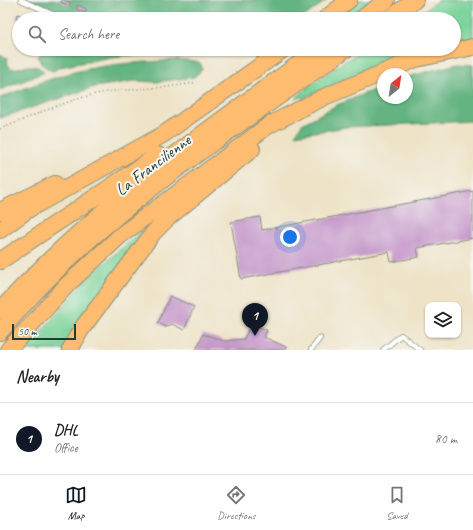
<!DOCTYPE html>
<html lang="en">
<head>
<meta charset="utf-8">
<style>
  :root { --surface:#fff; --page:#f6f6f6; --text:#222; --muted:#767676; --line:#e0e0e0; --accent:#111827 }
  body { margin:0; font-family:Caveat,sans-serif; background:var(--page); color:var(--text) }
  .controls { position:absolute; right:12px; bottom:12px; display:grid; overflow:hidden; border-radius:8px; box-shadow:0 1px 3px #0004 }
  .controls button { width:36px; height:36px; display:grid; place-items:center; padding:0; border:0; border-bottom:1px solid var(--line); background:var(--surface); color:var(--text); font:20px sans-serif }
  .compass { position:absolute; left:377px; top:68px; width:36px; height:36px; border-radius:50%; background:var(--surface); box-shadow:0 1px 3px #0004; rotate:30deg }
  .scale { position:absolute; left:12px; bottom:10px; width:64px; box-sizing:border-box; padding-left:4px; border:2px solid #1f3d34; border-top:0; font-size:11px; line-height:14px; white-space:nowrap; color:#1f3d34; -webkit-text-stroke:3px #f6f6f2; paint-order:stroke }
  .you { position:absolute; left:290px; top:237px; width:14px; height:14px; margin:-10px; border:3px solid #fff; border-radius:50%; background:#1a73e8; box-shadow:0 0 0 6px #1a73e833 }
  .badge { display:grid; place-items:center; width:26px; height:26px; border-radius:50%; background:var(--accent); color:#fff; font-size:13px; font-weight:700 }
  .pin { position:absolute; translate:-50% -33px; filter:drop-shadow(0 1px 2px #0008) }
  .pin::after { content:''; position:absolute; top:21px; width:14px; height:12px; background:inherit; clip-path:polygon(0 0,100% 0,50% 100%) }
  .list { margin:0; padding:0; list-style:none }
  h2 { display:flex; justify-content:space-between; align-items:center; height:52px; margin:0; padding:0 16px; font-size:17px }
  h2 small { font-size:13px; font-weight:400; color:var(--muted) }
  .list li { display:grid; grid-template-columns:26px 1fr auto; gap:12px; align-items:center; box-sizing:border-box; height:72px; padding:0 16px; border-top:1px solid var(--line) }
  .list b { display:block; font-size:15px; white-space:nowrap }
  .list p { margin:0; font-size:13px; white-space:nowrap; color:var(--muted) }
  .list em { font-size:13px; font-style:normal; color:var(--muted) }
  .icon { flex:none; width:22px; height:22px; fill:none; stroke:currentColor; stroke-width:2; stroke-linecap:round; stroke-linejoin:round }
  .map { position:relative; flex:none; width:473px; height:350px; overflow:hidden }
  .search { position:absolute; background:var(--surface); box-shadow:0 1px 3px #0004; left:12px; right:12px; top:12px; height:44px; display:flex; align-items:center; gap:10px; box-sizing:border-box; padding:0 14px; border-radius:22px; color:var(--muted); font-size:15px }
  .sheet { height:124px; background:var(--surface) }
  nav { display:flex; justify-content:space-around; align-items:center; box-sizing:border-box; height:56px; border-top:1px solid var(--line); background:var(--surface); font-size:11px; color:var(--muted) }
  nav a { display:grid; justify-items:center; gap:2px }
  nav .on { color:var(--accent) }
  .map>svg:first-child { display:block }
  .green { fill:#7ad298; stroke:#4c8866 }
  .forest { fill:#63b480; stroke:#41785a }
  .building { fill:#c393c8 }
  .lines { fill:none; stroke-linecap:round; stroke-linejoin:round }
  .lane-casing { stroke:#86907e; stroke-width:6 }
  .highway-casing { stroke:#86907e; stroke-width:18 }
  .path { stroke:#86907e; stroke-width:1.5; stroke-dasharray:1 3; stroke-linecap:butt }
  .lane { stroke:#fff; stroke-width:4.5 }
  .highway { stroke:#febc70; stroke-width:16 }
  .labels { text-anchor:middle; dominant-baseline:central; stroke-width:4; stroke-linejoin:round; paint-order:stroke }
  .street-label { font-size:17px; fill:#1f3d34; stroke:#f6f6f2 }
</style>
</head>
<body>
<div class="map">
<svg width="473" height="350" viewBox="0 0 473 350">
  <rect width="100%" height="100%" fill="#f6f6f2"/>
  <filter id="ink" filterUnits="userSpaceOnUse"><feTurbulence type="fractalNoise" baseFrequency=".025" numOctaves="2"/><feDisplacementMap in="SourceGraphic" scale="8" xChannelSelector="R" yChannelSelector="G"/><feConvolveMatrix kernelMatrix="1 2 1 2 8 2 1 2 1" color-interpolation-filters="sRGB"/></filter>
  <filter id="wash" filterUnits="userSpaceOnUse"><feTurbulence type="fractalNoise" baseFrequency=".012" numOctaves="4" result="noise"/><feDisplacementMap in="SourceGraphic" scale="16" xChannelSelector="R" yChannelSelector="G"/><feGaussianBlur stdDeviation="0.9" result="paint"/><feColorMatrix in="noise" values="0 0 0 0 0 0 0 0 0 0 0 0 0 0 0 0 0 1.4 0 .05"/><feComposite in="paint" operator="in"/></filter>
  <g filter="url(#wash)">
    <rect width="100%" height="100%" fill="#eee3c7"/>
    <!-- green -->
    <path class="green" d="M 359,0 L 373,0 L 346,19 L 336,19 Z
      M 439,0 L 473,0 L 473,39 L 454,43 L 454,19 L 412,19 Z
      M 369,49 L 429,49 L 374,66 L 303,98 L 300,97 L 295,99 C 302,90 341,62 353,57 C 359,54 363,53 369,49 Z
      M 175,205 L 68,350 L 25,350 L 87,279 L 142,230 Z"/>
    <!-- forest -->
    <path class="forest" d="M 26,0 L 327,0 L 301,19 L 74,19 Z
      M 58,49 L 221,49 L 168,55 L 161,52 L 111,57 L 60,67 L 53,71 C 45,68 41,65 38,57 L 41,53 Z
      M 0,54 L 7,58 L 8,65 L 12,69 L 29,66 L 38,67 L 44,71 L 43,73 L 0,90 Z
      M 177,60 L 196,62 L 201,64 L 202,70 L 194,77 L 156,82 L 134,81 L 95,87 L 0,118 L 0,98 C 28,87 58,75 88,69 C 117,63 147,62 177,60 Z
      M 457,64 L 473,65 L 473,121 L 347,127 L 295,135 L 302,124 L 337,105 L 383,86 L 383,98 L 407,98 L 407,77 Z"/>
    <g id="blocks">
      <!-- building -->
      <path class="building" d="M 62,0 L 71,2 L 69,6 L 61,2 Z
        M 78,5 L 86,9 L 85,13 L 76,9 Z
        M 18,14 L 28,19 L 19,20 L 16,18 Z
        M 473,191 L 473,238 L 417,248 L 419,257 L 391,262 L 389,252 L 241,279 L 231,222 L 260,217 L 262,230 Z
        M 170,296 L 194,307 L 184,330 L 172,324 L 166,327 L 158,323 Z
        M 251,324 L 267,330 L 264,337 L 286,347 L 285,350 L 196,350 L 203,334 L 224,341 L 244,339 Z"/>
    </g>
  </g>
  <g filter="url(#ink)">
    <use href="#blocks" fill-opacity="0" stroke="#86907e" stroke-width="1"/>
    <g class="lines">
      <defs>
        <path id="lane" d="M 21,0 L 63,19
          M 311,350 L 320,338
          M 383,350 L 401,335 L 420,350"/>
        <path id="highway" d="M 325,19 L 349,0
          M 361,19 L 387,0
          M 389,19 L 415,0
          M 0,211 L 55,184
          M 0,230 L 29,209 L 164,134 L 284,49
          M 0,261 L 158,155
          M 0,311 C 93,207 207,131 319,49
          M 0,332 C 95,216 226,135 346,49
          M 8,350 L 67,285 L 121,235 L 269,125 L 324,97 L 416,59 L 473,47
          M 70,350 L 80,331 L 153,233 L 169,217 L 252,149"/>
      </defs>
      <!-- lane casing -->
      <use href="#lane" class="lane-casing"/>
      <!-- highway casing -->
      <use href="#highway" class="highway-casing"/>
      <!-- path -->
      <path class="path" d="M 0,129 C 33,116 71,98 106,92 C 137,88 167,89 197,82"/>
      <!-- lane -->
      <use href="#lane" class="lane"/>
      <!-- highway -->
      <use href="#highway" class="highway"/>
    </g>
  </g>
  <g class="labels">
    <!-- street labels -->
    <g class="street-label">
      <text transform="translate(153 165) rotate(-37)">La Francilienne</text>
    </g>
  </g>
</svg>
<div class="controls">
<button><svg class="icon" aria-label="layers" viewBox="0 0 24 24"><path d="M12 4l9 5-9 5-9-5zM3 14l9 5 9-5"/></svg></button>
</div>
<svg class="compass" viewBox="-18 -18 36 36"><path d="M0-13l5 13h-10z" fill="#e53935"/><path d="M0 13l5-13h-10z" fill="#767676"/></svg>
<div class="scale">50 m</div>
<div class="you"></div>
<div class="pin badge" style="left:255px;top:336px">1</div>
<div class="search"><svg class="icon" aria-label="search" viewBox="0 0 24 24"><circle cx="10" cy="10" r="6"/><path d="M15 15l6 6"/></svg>Search here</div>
</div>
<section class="sheet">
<h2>Nearby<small></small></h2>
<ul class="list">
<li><span class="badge">1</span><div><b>DHL</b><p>Office</p></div><em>80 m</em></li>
</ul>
</section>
<nav>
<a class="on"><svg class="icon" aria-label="map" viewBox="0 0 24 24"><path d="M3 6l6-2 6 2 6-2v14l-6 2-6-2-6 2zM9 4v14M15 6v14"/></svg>Map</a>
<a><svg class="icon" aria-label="directions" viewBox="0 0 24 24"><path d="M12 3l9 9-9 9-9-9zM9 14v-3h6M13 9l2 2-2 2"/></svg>Directions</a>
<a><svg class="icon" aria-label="saved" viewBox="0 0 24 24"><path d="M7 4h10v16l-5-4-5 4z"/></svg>Saved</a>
</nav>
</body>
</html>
